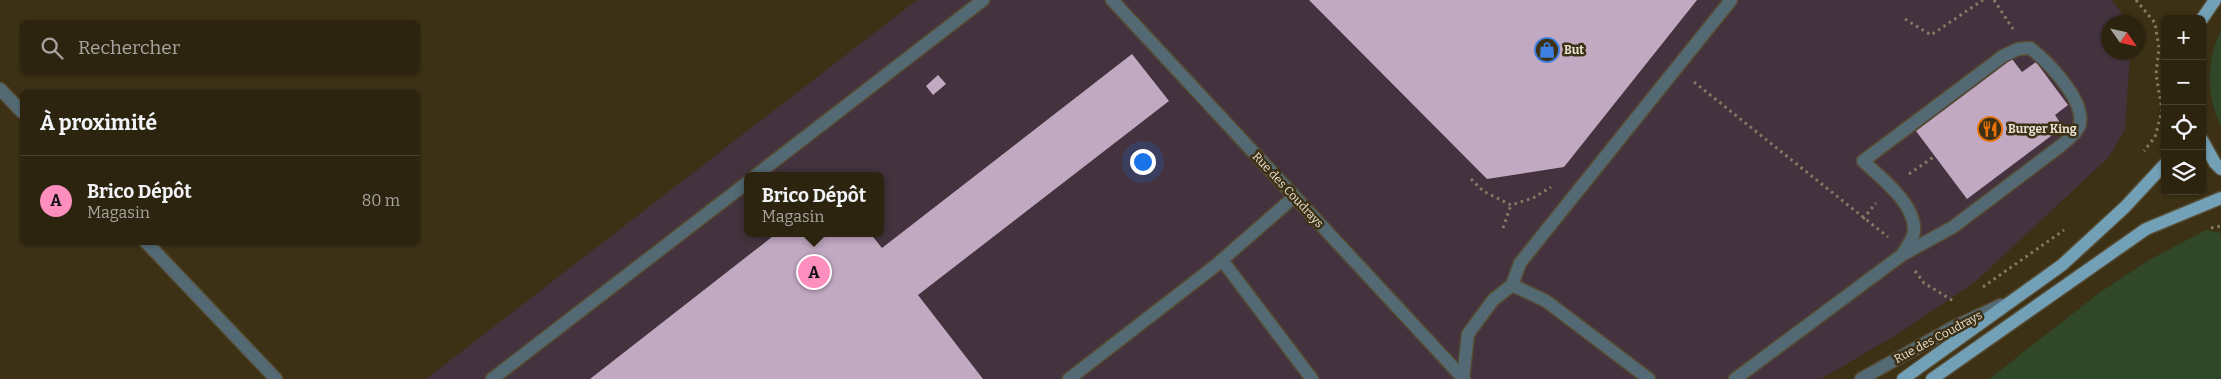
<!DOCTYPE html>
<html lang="fr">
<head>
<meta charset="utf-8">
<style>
  :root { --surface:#2d2410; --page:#352c19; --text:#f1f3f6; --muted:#a7a49f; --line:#484130; --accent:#fe8ebe }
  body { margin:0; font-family:Bitter,serif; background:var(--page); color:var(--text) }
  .controls { position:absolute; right:15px; top:15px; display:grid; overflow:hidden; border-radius:8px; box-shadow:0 1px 4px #0004 }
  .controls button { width:45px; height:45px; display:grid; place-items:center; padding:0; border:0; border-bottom:1px solid var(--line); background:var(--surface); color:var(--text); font:25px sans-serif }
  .compass { position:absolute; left:2101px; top:15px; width:45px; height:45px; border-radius:50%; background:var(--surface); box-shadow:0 1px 4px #0004; rotate:124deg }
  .you { position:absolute; left:1142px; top:161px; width:18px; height:18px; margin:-12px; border:4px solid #fff; border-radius:50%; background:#1a73e8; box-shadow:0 0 0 8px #1a73e833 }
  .badge { display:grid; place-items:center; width:32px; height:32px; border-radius:50%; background:var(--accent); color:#111; font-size:16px; font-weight:700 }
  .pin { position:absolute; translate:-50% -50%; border:2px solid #fff; box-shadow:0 1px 5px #0006 }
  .popup { position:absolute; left:744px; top:172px; width:140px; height:65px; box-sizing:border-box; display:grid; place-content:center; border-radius:8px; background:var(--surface); filter:drop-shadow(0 1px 4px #0005); font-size:16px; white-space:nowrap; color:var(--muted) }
  .popup b { font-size:19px; color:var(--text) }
  .popup::after { content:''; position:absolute; left:50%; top:100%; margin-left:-10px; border:10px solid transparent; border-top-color:var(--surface) }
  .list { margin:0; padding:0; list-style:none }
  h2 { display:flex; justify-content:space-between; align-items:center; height:65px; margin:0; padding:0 20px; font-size:21px }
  h2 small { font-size:16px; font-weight:400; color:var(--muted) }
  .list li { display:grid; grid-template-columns:32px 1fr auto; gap:15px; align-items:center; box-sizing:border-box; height:90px; padding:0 20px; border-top:1px solid var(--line) }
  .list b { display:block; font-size:19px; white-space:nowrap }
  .list p { margin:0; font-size:16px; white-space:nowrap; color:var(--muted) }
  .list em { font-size:16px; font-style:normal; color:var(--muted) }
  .icon { flex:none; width:28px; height:28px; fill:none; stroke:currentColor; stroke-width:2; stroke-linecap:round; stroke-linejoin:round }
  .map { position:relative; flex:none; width:2221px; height:379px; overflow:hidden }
  .search { position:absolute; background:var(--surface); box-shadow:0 1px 4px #0004; left:20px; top:20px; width:400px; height:55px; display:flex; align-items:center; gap:12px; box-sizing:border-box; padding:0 18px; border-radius:8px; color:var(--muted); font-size:19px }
  .panel { position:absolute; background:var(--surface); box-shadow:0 1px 4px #0004; left:20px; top:90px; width:400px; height:155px; border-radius:8px }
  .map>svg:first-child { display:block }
  .commercial { fill:#44333e; fill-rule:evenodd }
  .green { fill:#304728 }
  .building { fill:#c2a9c2 }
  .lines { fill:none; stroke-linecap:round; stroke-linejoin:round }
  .minor-casing { stroke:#574c33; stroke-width:15 }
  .major-casing { stroke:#574c33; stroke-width:15 }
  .path { stroke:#867c66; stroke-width:3; stroke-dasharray:2.5 4; stroke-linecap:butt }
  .minor { stroke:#536a75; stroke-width:12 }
  .major { stroke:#72a1b7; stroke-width:12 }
  .labels { text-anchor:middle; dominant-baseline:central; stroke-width:5; stroke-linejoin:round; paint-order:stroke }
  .poi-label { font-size:12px; font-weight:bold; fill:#e7dfd0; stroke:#3c3015; text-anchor:start }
  .street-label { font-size:12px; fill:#e7dfd0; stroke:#3c3015 }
</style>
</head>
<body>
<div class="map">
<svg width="2221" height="379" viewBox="0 0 2221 379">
  <rect width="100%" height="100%" fill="#3c3015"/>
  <!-- commercial -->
  <path class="commercial" d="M 917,0 L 2112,0 L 2128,22 L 2108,22 L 2108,52 L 2130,53 L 2125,129 L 2109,157 L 1976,281 L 1901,332 L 1821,379 L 426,379 ZM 748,176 L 880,176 L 880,233 L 748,233 Z"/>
  <!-- green -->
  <path class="green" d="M 2221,31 L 2221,126 C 2206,97 2206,59 2221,31 Z
    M 2206,230 L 2221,233 L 2221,379 L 1989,379 L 2099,293 L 2149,260 Z"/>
  <!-- building -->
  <path class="building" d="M 1309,0 L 1697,0 L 1564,167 L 1487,179 Z
    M 1132,54 L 1169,101 L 918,295 L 983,379 L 590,379 L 777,233 L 870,233 L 882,248 Z
    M 2012,59 L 2022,72 L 2036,62 L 2068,105 L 2055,115 L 2063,127 L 1967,199 L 1916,131 Z
    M 938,75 L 946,84 L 933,95 L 926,86 Z"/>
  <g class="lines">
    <defs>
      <path id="minor" d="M 1112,0 L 1464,379
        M 0,89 L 22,112
        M 755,176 L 983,0
        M 146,242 L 276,379
        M 1222,260 L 1312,379
        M 1512,285 L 1546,301 L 1649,379
        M 492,379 L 748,182
        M 1069,379 L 1215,266 L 1294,197
        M 1463,379 L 1468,334 L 1493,300 L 1512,285 L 1520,263 L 1731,0
        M 1735,379 L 1902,255 L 1953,227 L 2063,144 C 2069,138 2079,131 2080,123 C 2084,99 2048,62 2030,48 L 2018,49 L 2003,56 L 1863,161 C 1881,178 1916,204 1914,231 C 1914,238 1906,248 1902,255
        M 1861,379 L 1952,328 L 2001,305"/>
      <path id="major" d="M 2202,19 L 2215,0
        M 2202,140 L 2215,163 L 2221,169
        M 1903,379 L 2062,265 L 2125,207 L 2165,164
        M 1932,379 L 2146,229 L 2221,198"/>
    </defs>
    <!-- minor casing -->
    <use href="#minor" class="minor-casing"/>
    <!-- major casing -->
    <use href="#major" class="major-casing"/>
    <!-- path -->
    <path class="path" d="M 1994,0 L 2013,29
      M 2136,0 L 2155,23 L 2159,48 L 2156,74 L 2162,110 L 2155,137 L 2144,151
      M 1905,19 L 1931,35 L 1983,0
      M 1694,82 L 1888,237
      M 1909,174 L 1935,156
      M 1471,179 L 1483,191 L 1511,205 L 1533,198 L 1551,187
      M 1863,219 L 1876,203
      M 1503,228 L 1511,205
      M 2211,228 L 2221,226
      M 1915,271 L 1924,283 L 1955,302
      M 1983,287 L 2064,230"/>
    <!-- minor -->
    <use href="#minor" class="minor"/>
    <!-- major -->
    <use href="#major" class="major"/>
  </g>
  <!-- icons -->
  <defs>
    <symbol id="shop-ring" viewBox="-11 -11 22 22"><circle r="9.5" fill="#3c3015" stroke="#3f7fe0" stroke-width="1.5"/><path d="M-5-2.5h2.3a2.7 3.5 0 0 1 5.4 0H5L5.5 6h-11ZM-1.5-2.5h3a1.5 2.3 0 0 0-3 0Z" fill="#3f7fe0"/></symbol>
    <symbol id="restaurant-ring" viewBox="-11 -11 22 22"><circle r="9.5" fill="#3c3015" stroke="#e8710a" stroke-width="1.5"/><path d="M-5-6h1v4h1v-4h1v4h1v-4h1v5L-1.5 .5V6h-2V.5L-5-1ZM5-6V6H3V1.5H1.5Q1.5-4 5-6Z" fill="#e8710a"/></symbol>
  </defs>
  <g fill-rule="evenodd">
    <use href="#shop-ring" x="1533" y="36" width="28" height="28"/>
    <use href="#restaurant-ring" x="1976" y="115" width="28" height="28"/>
  </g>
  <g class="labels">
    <!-- poi labels -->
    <g class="poi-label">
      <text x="1564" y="50">But</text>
      <text x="2008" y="129">Burger King</text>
    </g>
    <!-- street labels -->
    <g class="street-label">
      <text transform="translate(1288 190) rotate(47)">Rue des Coudrays</text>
      <text transform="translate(1938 337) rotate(-28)">Rue des Coudrays</text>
    </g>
  </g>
</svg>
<div class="controls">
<button>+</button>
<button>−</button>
<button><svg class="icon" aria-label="locate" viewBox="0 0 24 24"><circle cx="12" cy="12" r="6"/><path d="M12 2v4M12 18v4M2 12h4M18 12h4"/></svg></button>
<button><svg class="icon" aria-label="layers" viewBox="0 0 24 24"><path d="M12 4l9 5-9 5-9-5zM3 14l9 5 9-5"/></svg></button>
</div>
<svg class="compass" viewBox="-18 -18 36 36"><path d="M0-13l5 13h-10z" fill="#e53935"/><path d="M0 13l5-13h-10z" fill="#a7a49f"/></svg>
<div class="you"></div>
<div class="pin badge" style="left:814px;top:272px">A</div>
<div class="popup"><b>Brico Dépôt</b>Magasin</div>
<div class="search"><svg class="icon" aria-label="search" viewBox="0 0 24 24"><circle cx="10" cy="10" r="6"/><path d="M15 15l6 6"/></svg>Rechercher</div>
<section class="panel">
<h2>À proximité<small></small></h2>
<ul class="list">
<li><span class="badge">A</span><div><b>Brico Dépôt</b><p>Magasin</p></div><em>80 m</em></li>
</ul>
</section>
</div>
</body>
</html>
